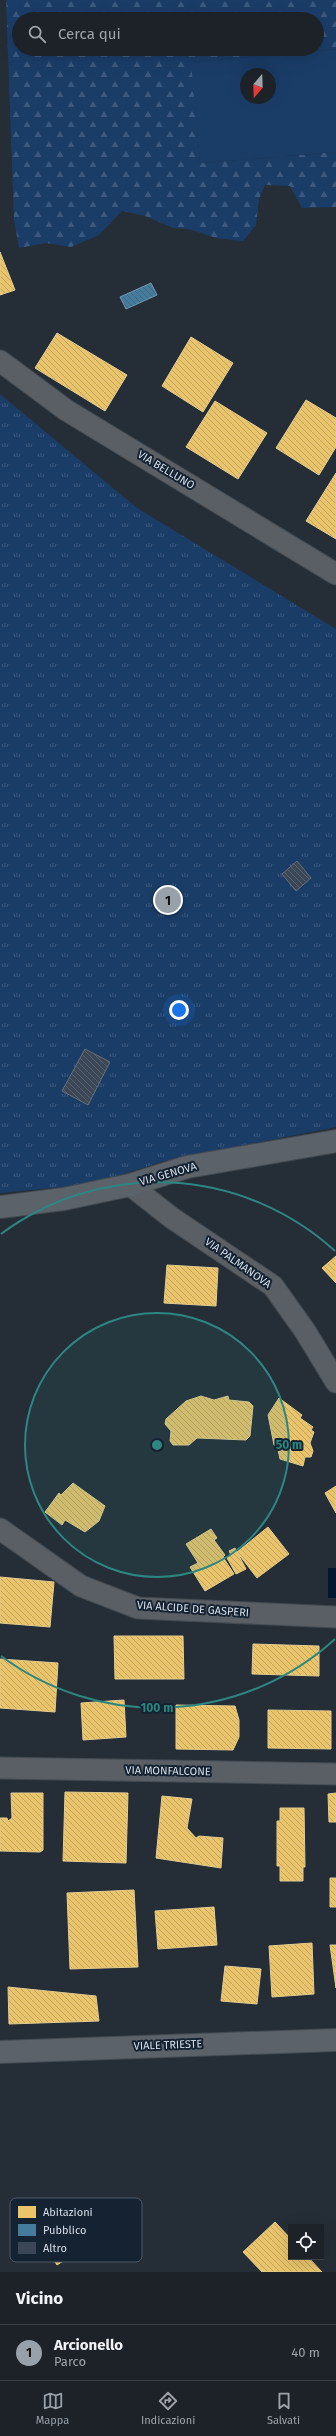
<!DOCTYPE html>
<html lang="it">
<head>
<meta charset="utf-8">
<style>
  :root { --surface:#1c2228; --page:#292f34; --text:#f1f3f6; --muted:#a0a4a8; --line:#3a3f45; --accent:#98a0aa }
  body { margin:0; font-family:"Fira Sans",sans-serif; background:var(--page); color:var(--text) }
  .controls { position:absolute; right:12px; bottom:12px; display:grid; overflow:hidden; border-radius:0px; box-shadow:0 4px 16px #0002 }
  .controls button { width:36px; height:36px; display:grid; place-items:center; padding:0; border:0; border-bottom:1px solid var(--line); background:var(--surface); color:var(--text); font:20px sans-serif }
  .compass { position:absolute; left:240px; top:68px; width:36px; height:36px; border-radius:50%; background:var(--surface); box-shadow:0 4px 16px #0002; rotate:199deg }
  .you { position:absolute; left:179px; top:1010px; width:14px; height:14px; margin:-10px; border:3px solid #fff; border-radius:50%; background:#1a73e8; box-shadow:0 0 0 6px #1a73e833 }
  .badge { display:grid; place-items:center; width:26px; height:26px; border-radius:50%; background:var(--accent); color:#111; font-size:13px; font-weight:700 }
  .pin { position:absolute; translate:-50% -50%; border:2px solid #fff; box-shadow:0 1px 4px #0006 }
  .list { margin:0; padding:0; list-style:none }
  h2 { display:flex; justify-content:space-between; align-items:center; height:52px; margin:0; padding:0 16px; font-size:17px }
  h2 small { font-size:13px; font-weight:400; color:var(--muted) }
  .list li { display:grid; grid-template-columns:26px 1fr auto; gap:12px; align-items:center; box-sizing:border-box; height:56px; padding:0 16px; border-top:1px solid var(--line) }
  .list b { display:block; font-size:15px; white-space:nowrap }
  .list p { margin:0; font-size:13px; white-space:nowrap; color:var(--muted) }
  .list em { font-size:13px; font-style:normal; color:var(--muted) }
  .icon { flex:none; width:22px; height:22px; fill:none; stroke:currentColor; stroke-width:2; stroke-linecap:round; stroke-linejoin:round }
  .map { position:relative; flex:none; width:336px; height:2272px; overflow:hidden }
  .search { position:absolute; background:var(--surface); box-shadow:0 4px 16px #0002; left:12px; right:12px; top:12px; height:44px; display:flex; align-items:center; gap:10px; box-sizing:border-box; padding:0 14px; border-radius:22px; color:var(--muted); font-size:15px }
  .sheet { height:108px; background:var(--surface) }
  nav { display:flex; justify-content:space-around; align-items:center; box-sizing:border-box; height:56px; border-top:1px solid var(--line); background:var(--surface); font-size:11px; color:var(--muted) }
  nav a { display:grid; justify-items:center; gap:2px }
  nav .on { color:var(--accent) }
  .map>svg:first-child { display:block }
  .grass { fill:url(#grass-tufts) }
  .forest { fill:url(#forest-firs); fill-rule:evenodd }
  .pitch { fill:#1a3d68; fill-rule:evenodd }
  .water { fill:#041731 }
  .homes { fill:url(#homes-back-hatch); stroke:#e3cc90 }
  .public { fill:url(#public-back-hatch); stroke:#7099b4 }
  .building { fill:url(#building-back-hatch); stroke:#686e76 }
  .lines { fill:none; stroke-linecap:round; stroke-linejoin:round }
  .street-casing { stroke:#434a52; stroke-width:23 }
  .secondary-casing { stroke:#434a52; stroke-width:24 }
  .street { stroke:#595f65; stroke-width:21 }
  .secondary { stroke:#5b626a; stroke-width:22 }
  .ring { fill:none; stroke:#2d8680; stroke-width:2 }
  .labels { text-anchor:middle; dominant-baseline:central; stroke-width:4; stroke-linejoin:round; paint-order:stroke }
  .street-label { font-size:11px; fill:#d6dee9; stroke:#152231 }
  .key { fill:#152231; stroke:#4f5a68; stroke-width:1 }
  .key-label { font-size:11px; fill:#d6dee9 }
  .centre { fill:#2d8680; stroke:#152231; stroke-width:2 }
  .ring-label { font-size:12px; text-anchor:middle; font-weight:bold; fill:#2d8680; stroke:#152231; stroke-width:4; stroke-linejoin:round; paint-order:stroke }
</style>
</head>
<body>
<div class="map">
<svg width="336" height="2272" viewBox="0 0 336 2272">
  <defs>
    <pattern id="grass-tufts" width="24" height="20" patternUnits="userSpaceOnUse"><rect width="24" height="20" fill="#1a3d68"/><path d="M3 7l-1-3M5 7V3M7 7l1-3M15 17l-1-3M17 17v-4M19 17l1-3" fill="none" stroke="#3b597e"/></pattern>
    <pattern id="forest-firs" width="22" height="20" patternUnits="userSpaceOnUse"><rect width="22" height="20" fill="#1a3d68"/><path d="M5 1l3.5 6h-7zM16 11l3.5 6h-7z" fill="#3b597e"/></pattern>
    <pattern id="homes-back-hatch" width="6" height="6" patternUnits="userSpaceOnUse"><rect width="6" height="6" fill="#e9c46a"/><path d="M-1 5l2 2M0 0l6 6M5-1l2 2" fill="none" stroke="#bfa461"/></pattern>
    <pattern id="public-back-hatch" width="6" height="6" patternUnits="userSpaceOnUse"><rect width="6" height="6" fill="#457b9d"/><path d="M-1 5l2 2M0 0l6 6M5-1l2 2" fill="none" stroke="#43657a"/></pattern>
    <pattern id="building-back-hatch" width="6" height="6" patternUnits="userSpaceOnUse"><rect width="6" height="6" fill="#3b4756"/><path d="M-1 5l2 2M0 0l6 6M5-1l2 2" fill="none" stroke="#57616e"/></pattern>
  </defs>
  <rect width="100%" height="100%" fill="#252d36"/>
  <!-- grass -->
  <path class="grass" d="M 0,394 L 137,508 L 336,629 L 336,1127 L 164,1161 L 92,1184 L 0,1193 Z"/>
  <!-- forest -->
  <path class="forest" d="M 6,0 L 336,0 L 336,49 L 192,62 L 200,163 L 336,152 L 336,207 L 302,208 L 290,186 L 265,185 L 259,199 L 256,225 L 243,241 L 216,238 L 188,229 L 173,228 L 145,216 L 122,211 L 99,235 L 71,247 L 46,243 L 19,248 L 14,219 ZM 19,19 L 317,19 L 317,49 L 19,49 Z"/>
  <!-- pitch -->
  <path class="pitch" d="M 336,49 L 336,152 L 200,163 L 191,62 ZM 246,74 L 270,74 L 270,98 L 246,98 Z"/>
  <!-- water -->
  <path class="water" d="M 328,1568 L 336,1568 L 336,1598 L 328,1598 Z"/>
  <!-- homes -->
  <path class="homes" d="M 0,252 L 15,290 L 0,295 Z
    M 57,333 L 127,375 L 105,411 L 35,368 Z
    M 191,337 L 233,363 L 203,412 L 162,386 Z
    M 306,400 L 336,418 L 336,447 L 319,475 L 276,448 Z
    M 215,401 L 267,433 L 238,479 L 186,447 Z
    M 336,473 L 336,539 L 306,521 Z
    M 336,1256 L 336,1283 L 322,1268 Z
    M 167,1265 L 218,1268 L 216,1306 L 164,1303 Z
    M 201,1396 L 214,1400 L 228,1396 L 229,1400 L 249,1402 L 253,1406 L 250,1436 L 246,1440 L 197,1438 L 189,1445 L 173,1445 L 170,1441 L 171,1431 L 165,1424 L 166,1419 L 186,1401 Z
    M 279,1398 L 302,1415 L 300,1418 L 313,1427 L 311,1430 L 314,1432 L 310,1443 L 313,1451 L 311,1457 L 305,1457 L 303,1466 L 280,1459 L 277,1445 L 274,1445 L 268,1415 Z
    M 73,1483 L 105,1506 L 99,1521 L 85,1532 L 65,1520 L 62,1525 L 45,1512 L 59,1493 L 61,1495 Z
    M 336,1486 L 336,1513 L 325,1493 Z
    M 268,1527 L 289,1554 L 257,1578 L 237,1552 Z
    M 211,1529 L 217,1538 L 214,1540 L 225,1555 L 223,1557 L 234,1574 L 205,1591 L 190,1567 L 198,1563 L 186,1544 Z
    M 235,1548 L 246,1569 L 236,1574 L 227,1558 L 231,1555 L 229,1551 Z
    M 0,1577 L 54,1582 L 50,1627 L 0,1623 Z
    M 114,1636 L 183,1636 L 184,1679 L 115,1679 Z
    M 253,1644 L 319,1646 L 319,1676 L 252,1674 Z
    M 0,1659 L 58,1663 L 55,1712 L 0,1708 Z
    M 124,1700 L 126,1737 L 83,1740 L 81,1703 Z
    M 176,1705 L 235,1706 L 239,1720 L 239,1737 L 233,1750 L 176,1749 Z
    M 268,1710 L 331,1711 L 331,1749 L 268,1748 Z
    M 65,1792 L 128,1793 L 126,1863 L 63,1861 Z
    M 11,1793 L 43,1793 L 43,1850 L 40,1852 L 0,1851 L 0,1818 L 7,1818 L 8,1821 L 12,1818 Z
    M 336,1793 L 336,1822 L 329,1822 L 328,1794 Z
    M 162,1796 L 192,1799 L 187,1828 L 196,1838 L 199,1836 L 223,1838 L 221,1868 L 156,1858 Z
    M 280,1808 L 304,1808 L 305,1867 L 303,1867 L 303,1881 L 280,1881 L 280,1866 L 277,1866 L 277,1821 L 280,1821 Z
    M 330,1878 L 336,1878 L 336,1907 L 330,1907 Z
    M 134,1890 L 138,1967 L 70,1969 L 67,1893 Z
    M 214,1907 L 217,1945 L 158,1949 L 155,1911 Z
    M 312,1943 L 314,1994 L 272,1997 L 269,1946 Z
    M 330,1945 L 336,1945 L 336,1988 Z
    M 225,1966 L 261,1969 L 257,2004 L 221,2001 Z
    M 8,1987 L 96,1996 L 99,2021 L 9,2024 Z
    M 74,2210 L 95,2241 L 57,2265 L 37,2235 Z
    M 275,2222 L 291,2239 L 291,2257 L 308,2257 L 322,2272 L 262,2272 L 243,2252 Z"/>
  <!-- public -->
  <path class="public" d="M 151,283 L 157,295 L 126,309 L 120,297 Z"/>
  <!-- building -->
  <path class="building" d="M 297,861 L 311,878 L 296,891 L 282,874 Z
    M 85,1049 L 110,1062 L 88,1105 L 62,1091 Z"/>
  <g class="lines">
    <defs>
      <path id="street" d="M 0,361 L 66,410 L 336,574
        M 130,1185 L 172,1218 L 273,1286 L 305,1331 L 336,1382
        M 0,1529 L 81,1586 L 138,1608 L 336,1617
        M 0,1768 L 336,1774"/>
      <path id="secondary" d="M 0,1207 L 64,1199 L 130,1185 L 187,1167 L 336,1141
        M 0,2052 L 336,2040"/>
    </defs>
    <!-- street casing -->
    <use href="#street" class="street-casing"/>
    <!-- secondary casing -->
    <use href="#secondary" class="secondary-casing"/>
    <!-- street -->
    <use href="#street" class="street"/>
    <!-- secondary -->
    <use href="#secondary" class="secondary"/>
  </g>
  <!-- distance rings -->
  <circle cx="157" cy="1445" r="132" fill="#2d8680" fill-opacity=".12"/>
  <g class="ring">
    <circle cx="157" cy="1445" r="132"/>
    <path d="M335 1639A263 263 0 0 1 1 1656M1 1234A263 263 0 0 1 335 1251"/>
  </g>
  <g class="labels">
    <!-- street labels -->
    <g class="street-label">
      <text transform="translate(166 470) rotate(31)">VIA BELLUNO</text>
      <text transform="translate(168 1174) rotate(-16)">VIA GENOVA</text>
      <text transform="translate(238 1263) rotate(35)">VIA PALMANOVA</text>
      <text transform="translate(193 1609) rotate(4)">VIA ALCIDE DE GASPERI</text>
      <text transform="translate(168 1771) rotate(1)">VIA MONFALCONE</text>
      <text transform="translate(168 2045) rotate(-2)">VIALE TRIESTE</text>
    </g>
  </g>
  <!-- legend -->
  <rect x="10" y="2198" width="132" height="64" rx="6" class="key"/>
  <rect x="18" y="2206" width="18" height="12" fill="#e9c46a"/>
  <rect x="18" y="2224" width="18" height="12" fill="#457b9d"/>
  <rect x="18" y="2242" width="18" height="12" fill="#3b4756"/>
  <g class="key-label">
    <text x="43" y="2216">Abitazioni</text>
    <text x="43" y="2234">Pubblico</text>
    <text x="43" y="2252">Altro</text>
  </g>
  <circle cx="157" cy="1445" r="6" class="centre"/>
  <g class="ring-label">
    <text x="289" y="1449">50 m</text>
    <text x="157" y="1712">100 m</text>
  </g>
</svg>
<div class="controls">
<button><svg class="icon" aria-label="locate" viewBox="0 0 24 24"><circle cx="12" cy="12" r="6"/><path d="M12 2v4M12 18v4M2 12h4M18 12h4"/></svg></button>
</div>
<svg class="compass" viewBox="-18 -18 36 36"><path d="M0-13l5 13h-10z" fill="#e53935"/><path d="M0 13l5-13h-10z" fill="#a0a4a8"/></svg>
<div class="you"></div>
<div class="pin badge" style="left:168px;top:900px">1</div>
<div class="search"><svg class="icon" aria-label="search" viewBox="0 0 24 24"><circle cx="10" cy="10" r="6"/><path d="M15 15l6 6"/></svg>Cerca qui</div>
</div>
<section class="sheet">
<h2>Vicino<small></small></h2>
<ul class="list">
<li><span class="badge">1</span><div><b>Arcionello</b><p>Parco</p></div><em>40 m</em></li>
</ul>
</section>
<nav>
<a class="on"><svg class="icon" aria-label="map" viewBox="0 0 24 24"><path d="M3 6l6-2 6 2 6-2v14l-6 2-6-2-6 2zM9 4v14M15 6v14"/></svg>Mappa</a>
<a><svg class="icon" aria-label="directions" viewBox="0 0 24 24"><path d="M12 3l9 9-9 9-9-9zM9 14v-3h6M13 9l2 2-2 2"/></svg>Indicazioni</a>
<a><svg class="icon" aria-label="saved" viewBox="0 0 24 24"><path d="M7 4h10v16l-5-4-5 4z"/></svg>Salvati</a>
</nav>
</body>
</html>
